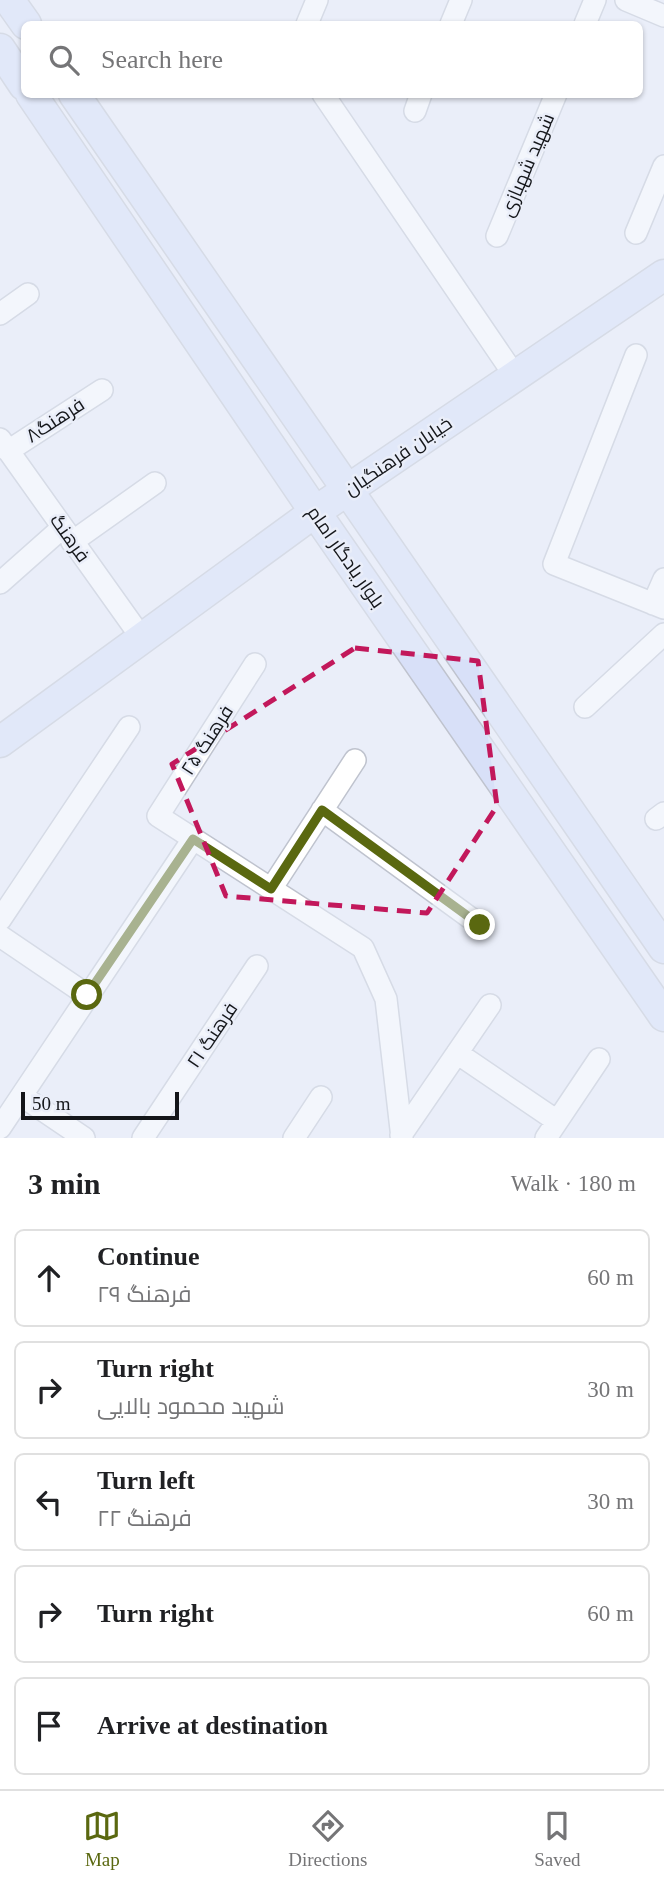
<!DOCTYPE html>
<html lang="en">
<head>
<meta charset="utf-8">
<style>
  :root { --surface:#fff; --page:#f6f6f6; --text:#202124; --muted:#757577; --line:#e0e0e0; --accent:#5a6810 }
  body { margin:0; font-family:"Times New Roman",Cairo,serif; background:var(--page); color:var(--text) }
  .scale { position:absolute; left:21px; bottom:18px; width:158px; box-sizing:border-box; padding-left:7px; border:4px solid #14161a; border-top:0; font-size:19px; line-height:24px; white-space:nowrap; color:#14161a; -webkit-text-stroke:5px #eaeef9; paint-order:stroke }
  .stop { position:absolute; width:21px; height:21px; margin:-16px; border:5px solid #5a6810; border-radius:50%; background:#fff }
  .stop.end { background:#5a6810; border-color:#fff; box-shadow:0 2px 7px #0008 }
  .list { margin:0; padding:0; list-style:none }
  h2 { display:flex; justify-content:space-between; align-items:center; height:91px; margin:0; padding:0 28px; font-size:30px }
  h2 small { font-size:23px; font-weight:400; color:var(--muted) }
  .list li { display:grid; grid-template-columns:46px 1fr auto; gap:21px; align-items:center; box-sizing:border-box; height:98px; margin:0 14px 14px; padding:0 14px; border:2px solid var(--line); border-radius:10px }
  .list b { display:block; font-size:26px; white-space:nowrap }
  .list p { margin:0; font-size:23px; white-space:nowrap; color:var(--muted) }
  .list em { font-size:23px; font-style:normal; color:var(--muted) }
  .icon { flex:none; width:38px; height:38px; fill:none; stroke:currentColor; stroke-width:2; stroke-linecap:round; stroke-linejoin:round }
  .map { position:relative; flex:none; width:664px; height:1138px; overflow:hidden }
  .search { position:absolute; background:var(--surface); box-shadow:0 2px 5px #0004; left:21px; right:21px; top:21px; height:77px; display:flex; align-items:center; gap:18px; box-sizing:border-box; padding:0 24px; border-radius:10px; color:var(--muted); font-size:26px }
  .sheet { height:651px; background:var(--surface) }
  nav { display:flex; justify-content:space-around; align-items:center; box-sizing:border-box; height:98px; border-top:2px solid var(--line); background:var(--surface); font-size:19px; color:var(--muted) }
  nav a { display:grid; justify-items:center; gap:4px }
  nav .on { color:var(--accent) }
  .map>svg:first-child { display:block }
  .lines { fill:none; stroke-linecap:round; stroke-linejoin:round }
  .street-casing { stroke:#bfc3ce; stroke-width:24 }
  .secondary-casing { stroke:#bfc3ce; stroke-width:33 }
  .street { stroke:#fff; stroke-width:21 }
  .secondary { stroke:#d8e0f8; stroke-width:30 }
  .route { stroke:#5a6810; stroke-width:9 }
  .marked { fill:none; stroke:#c2185b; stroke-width:5; stroke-dasharray:14 9; stroke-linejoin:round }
  .labels { text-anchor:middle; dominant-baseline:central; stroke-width:5; stroke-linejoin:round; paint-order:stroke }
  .street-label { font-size:19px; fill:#14161a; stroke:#eaeef9 }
</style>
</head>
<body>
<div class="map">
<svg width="664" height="1138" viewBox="0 0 664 1138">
  <rect width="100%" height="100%" fill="#eaeef9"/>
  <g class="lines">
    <defs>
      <path id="street" d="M 626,0 L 664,16
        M 307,24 L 317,0
        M 451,24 L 461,0
        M 585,24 L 595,0
        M 323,94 L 515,376
        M 415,111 L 421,94
        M 636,233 L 664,166
        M 497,236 L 556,94
        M 0,314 L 28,294
        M 636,355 L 554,564 L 664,608
        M 0,439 L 141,637
        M 8,451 L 102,390
        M 72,542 L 155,483
        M 0,583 L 62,528
        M 653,604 L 664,579
        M 255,664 L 158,816 L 363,948 L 386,999 L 402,1138
        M 585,707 L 664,634
        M 322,810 L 480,925
        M 656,819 L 664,813
        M 271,889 L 355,760
        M 0,920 L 129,727
        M 0,936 L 87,995
        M 457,1053 L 557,1121
        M 22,1096 L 84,1138
        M 0,1128 L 193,839
        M 401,1135 L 490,1005
        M 143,1138 L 257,966
        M 294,1138 L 321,1097
        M 546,1138 L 599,1059"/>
      <path id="secondary" d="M 9,0 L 26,24
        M 0,49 L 24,85
        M 31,94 L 315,512 L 664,1016
        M 74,94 L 664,948
        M 0,742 L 315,512 L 664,275"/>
    </defs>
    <!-- street casing -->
    <use href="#street" class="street-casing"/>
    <!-- secondary casing -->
    <use href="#secondary" class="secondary-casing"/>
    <!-- street -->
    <use href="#street" class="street"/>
    <!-- secondary -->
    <use href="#secondary" class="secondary"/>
  </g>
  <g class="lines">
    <!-- route -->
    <path class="route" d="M 87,995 L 193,839 L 271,889 L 322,810 L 480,925"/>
  </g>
  <!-- marked area -->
  <path d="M0 0H664V1138H0ZM 355,648 L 478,661 L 497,806 L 427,913 L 226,896 L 172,764 Z" fill="#eaeef9" fill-opacity=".55" fill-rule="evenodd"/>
  <path class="marked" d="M 355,648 L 478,661 L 497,806 L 427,913 L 226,896 L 172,764 Z"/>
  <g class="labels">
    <!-- street labels -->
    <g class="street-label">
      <text transform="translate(527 165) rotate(-67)">شهید شهبازی</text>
      <text transform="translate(55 420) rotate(-33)">فرهنگ۸</text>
      <text transform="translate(398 456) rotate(-34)">خیابان فرهنگیان</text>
      <text transform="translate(70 538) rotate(55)">فرهنگ</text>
      <text transform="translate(346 557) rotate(55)">بلوار یادگار امام</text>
      <text transform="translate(207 740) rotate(-57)">فرهنگ ۲۵</text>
      <text transform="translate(212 1035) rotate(-56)">فرهنگ ۲۱</text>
    </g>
  </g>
</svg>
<div class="scale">50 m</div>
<div class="stop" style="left:87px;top:995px"></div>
<div class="stop end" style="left:480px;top:925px"></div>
<div class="search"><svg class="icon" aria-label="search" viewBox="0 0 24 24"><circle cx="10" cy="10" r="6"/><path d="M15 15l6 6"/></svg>Search here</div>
</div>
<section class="sheet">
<h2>3 min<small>Walk · 180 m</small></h2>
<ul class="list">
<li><svg class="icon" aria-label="ahead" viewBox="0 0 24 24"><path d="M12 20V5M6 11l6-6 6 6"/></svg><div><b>Continue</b><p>فرهنگ ۲۹</p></div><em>60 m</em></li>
<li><svg class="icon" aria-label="right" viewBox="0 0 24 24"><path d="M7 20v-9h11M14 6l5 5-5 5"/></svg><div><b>Turn right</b><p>شهید محمود بالایی</p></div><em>30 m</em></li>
<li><svg class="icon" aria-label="left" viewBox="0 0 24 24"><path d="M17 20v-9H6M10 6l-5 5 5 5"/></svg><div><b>Turn left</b><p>فرهنگ ۲۲</p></div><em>30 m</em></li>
<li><svg class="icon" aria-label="right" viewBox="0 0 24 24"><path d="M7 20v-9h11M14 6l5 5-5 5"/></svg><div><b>Turn right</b></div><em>60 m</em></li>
<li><svg class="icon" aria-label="arrive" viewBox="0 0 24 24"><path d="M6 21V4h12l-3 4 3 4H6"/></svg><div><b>Arrive at destination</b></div></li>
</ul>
</section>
<nav>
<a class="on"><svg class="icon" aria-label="map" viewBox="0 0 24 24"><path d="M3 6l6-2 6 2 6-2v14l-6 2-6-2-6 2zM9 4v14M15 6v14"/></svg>Map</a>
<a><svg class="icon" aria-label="directions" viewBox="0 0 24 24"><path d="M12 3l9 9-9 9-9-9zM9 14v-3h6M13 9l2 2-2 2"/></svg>Directions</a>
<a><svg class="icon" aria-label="saved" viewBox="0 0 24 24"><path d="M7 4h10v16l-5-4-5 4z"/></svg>Saved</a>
</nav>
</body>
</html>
